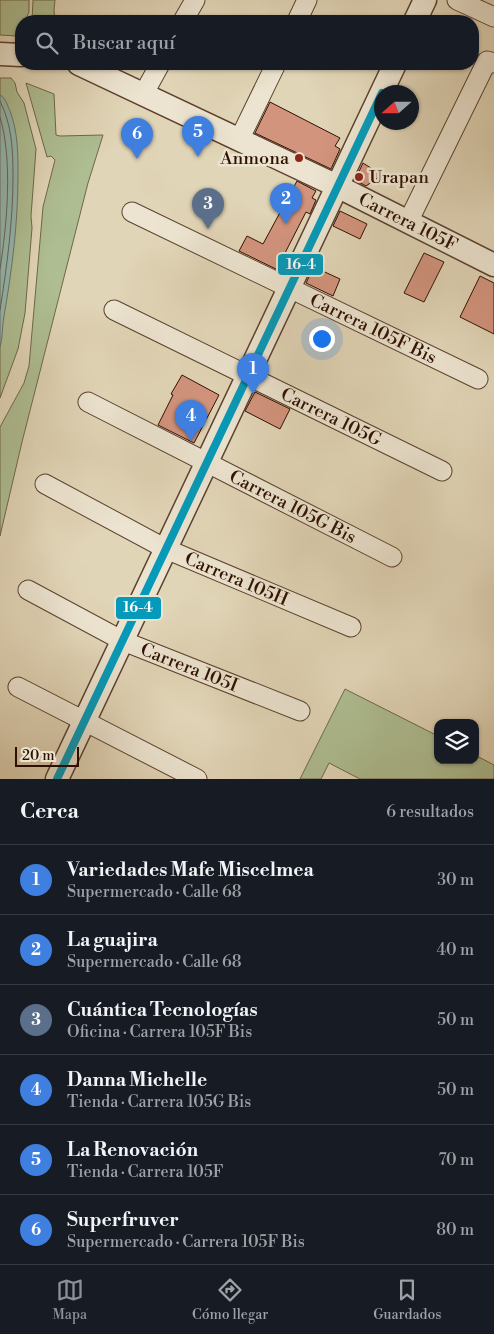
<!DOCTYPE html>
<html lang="es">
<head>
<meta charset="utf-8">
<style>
  :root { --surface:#171b24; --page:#242831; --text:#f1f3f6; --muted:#9ea1a6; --line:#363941; --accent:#8c9099 }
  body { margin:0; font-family:"Libre Bodoni",serif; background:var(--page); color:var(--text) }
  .controls { position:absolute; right:15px; bottom:15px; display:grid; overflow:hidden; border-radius:10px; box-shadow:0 1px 4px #0004 }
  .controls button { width:45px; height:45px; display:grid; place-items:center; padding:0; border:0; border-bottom:1px solid var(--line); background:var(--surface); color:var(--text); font:25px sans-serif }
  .compass { position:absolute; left:374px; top:85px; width:45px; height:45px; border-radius:50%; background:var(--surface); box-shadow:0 1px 4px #0004; rotate:249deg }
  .scale { position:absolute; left:15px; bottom:12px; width:64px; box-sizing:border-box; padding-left:5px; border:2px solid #2f1000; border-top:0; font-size:14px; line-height:18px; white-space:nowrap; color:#2f1000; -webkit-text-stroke:4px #ece4d0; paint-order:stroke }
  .you { position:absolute; left:321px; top:338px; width:18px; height:18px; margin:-12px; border:4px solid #fff; border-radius:50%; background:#1a73e8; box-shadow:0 0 0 8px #1a73e833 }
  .badge { display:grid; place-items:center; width:32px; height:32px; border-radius:50%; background:var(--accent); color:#fff; font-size:16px; font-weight:700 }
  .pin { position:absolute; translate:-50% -41px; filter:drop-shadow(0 1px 2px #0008) }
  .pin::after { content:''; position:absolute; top:26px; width:18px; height:15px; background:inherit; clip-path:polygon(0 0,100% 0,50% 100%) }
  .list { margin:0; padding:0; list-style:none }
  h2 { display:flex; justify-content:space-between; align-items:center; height:65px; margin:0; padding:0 20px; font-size:21px }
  h2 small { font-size:16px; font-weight:400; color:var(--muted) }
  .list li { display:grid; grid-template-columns:32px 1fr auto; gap:15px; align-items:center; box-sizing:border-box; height:70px; padding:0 20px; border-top:1px solid var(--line) }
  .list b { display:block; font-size:19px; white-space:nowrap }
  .list p { margin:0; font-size:16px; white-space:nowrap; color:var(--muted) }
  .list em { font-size:16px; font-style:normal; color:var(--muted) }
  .icon { flex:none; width:28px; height:28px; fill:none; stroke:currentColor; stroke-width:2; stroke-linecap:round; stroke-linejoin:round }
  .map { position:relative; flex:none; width:494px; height:779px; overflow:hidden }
  .search { position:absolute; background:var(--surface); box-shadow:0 1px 4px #0004; left:15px; right:15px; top:15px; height:55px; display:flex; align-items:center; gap:12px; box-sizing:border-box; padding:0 18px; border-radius:20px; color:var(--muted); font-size:19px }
  .sheet { height:485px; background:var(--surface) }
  nav { display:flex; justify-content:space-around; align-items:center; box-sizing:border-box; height:70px; border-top:1px solid var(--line); background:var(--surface); font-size:14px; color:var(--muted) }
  nav a { display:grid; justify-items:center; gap:2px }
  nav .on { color:var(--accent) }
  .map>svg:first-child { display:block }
  .green { fill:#aebe92; stroke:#6e6749 }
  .water { fill:#94b8b0; stroke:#6c756a }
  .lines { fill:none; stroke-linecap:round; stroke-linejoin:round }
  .shore { stroke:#626458; stroke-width:1 }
  .building { fill:#d3947e; stroke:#2f1000 }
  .minor-casing { stroke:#5c412e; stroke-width:21 }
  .tertiary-casing { stroke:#5c412e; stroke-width:25 }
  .minor { stroke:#ece4d0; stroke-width:19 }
  .tertiary { stroke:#ece4d0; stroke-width:22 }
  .bus-1-casing { stroke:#ece4d0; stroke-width:11 }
  .bus-1 { stroke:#059ab9; stroke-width:8 }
  .poi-dot { fill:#8f2418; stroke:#ece4d0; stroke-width:2 }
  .labels { text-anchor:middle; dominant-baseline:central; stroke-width:5; stroke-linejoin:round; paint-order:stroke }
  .poi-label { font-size:18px; fill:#2f1000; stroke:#ece4d0; text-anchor:end }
  .street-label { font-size:18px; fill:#2f1000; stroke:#ece4d0 }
  .line-badge { stroke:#ece4d0; stroke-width:2 }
  .badge-label { font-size:14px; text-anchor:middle; font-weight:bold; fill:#fff }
</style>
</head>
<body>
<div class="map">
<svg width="494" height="779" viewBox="0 0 494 779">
  <rect width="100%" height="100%" fill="#e1d5b7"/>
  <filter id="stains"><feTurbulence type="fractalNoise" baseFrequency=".004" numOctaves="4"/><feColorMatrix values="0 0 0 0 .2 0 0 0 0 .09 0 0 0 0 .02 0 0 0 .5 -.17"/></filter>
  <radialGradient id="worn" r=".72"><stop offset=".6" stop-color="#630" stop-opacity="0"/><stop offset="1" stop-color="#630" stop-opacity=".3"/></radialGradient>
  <!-- green -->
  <path class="green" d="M 0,0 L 29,0 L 29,12 L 25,21 L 21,21 L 21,28 L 17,36 L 0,35 Z
    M 33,0 L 55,0 L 54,10 L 55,21 L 32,21 Z
    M 0,78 L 11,78 L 15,83 L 17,92 L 24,103 L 36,149 L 31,216 L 32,228 L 25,313 L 18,349 L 0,398 Z
    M 26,83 L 54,94 L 56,135 L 60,136 L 103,135 L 88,183 L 22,442 L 0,536 L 0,427 L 24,383 L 29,366 L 43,207 L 55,160 L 51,156 L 47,157 Z
    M 345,689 L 438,736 L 438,760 L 475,760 L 475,755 L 494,765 L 494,779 L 360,779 L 329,763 L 321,779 L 300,779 Z"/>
  <!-- water -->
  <path class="water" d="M 0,95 C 6,98 7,105 10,111 C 18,132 18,154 18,175 C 18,223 12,270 4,316 C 2,326 3,337 0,347 Z"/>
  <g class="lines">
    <!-- shore -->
    <path class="shore" d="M 0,101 C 12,125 13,150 13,176 C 13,221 7,266 0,310
      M 0,117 C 13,160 7,225 0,269"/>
  </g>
  <!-- building -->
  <path class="building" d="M 270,102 L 340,138 L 335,146 L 340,149 L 331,169 L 255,133 Z
    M 363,163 L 382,175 L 366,186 L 355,180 Z
    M 297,181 L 316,191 L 312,198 L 316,200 L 310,214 L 306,212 L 285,253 L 290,256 L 282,272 L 239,251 L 247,236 L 263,244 Z
    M 340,211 L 367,224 L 360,239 L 333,226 Z
    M 424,253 L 444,262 L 424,302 L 404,293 Z
    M 314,267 L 340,279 L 333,296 L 306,283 Z
    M 480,276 L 494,283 L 494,334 L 460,317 Z
    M 182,375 L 219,395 L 194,443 L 158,425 L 173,395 L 171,394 Z
    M 255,392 L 290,409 L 280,429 L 245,411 Z"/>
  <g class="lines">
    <defs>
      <g id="minor">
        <path d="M 457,0 L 494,17"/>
        <path d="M 183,21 L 195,0"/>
        <path d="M 297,21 L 307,0"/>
        <path d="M 143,95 L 160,64"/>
        <path d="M 239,140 L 276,64"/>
        <path id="s1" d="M 132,212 L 478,379"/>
        <path d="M 408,222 L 487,61 L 494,63"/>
        <path id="s2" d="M 114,310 L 442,471"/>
        <path id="s3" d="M 88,402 L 392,557"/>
        <path id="s4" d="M 45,484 L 166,549 L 351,627"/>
        <path id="s5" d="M 28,590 L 123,641 L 300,711"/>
        <path d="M 18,687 L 197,779"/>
      </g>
      <g id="tertiary">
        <path d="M 415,21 L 425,0"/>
        <path d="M 0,54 L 21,55"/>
        <path id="s6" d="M 79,64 L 337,186 L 494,265"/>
        <path d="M 57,779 L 395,64"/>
      </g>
    </defs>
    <!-- minor casing -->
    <use href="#minor" class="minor-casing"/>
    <!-- tertiary casing -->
    <use href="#tertiary" class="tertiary-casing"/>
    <!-- minor -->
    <use href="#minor" class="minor"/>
    <!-- tertiary -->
    <use href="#tertiary" class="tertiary"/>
    <defs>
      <path id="bus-1" d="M 57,779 L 382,93"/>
    </defs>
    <!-- bus-1 casing -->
    <use href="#bus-1" class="bus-1-casing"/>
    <!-- bus-1 -->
    <use href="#bus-1" class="bus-1"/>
  </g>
  <!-- markers -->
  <g class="poi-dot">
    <circle cx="299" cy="158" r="5"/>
    <circle cx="359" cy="177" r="5"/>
  </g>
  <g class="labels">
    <!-- poi labels -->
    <g class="poi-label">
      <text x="289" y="158">Anmona</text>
      <text x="369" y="177" text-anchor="start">Urapan</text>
    </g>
    <!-- street labels -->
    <g class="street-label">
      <text stroke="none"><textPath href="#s6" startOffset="365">Carrera 105F</textPath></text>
      <text stroke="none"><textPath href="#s1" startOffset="268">Carrera 105F Bis</textPath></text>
      <text stroke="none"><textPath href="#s2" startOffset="242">Carrera 105G</textPath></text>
      <text stroke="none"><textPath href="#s3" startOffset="230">Carrera 105G Bis</textPath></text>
      <text stroke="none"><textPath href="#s4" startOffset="214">Carrera 105H</textPath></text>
      <text stroke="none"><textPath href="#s5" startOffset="179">Carrera 105I</textPath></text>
    </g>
  </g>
  <g class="line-badge">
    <rect x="277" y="253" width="47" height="23" rx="5" fill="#059ab9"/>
    <rect x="115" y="596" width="47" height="24" rx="5" fill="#059ab9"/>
  </g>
  <g class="badge-label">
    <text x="301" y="269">16-4</text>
    <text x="138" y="612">16-4</text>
  </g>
  <rect width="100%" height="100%" filter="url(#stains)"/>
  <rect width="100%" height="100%" fill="url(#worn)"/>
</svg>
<div class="controls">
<button><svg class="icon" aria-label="layers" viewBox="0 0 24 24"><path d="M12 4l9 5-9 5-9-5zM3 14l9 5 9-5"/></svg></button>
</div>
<svg class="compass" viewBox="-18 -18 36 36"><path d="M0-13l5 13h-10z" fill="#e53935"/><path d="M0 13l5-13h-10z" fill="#9ea1a6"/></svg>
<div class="scale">20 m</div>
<div class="you"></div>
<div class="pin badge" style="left:253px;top:394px;background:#3f7fe0">1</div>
<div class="pin badge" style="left:286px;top:224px;background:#3f7fe0">2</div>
<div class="pin badge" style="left:208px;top:229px;background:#5c6f8a">3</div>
<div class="pin badge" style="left:191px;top:441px;background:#3f7fe0">4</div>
<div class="pin badge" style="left:198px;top:157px;background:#3f7fe0">5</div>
<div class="pin badge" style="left:137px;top:159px;background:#3f7fe0">6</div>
<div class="search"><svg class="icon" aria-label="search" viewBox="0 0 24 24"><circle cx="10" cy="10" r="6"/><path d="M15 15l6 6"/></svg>Buscar aquí</div>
</div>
<section class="sheet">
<h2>Cerca<small>6 resultados</small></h2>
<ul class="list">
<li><span class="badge" style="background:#3f7fe0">1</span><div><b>Variedades Mafe Miscelmea</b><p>Supermercado · Calle 68</p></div><em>30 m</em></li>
<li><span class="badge" style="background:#3f7fe0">2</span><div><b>La guajira</b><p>Supermercado · Calle 68</p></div><em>40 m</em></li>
<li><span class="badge" style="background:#5c6f8a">3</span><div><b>Cuántica Tecnologías</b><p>Oficina · Carrera 105F Bis</p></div><em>50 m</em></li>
<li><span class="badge" style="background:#3f7fe0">4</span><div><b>Danna Michelle</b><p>Tienda · Carrera 105G Bis</p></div><em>50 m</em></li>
<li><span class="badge" style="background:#3f7fe0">5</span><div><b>La Renovación</b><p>Tienda · Carrera 105F</p></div><em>70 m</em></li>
<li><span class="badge" style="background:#3f7fe0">6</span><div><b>Superfruver</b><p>Supermercado · Carrera 105F Bis</p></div><em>80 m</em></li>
</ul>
</section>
<nav>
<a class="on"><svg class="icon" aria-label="map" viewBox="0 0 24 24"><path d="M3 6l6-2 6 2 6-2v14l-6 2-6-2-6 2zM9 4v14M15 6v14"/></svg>Mapa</a>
<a><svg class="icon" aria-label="directions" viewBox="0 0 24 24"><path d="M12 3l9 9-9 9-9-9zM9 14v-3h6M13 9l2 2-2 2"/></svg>Cómo llegar</a>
<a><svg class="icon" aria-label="saved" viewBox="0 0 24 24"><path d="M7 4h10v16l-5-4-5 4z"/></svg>Guardados</a>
</nav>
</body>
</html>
